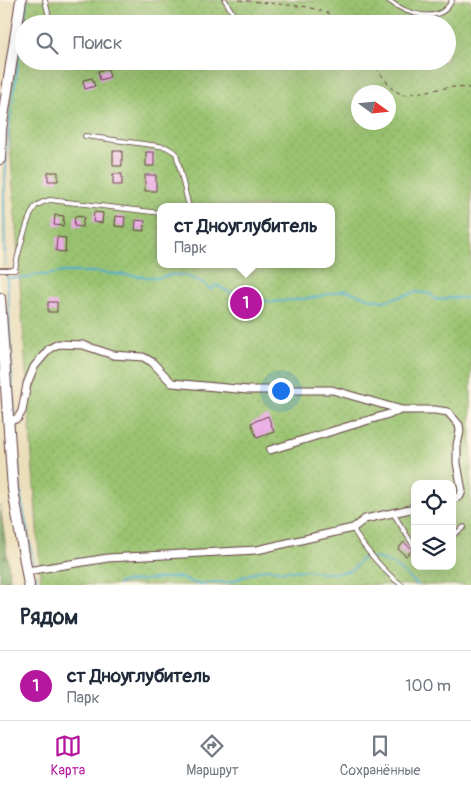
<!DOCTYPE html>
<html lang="ru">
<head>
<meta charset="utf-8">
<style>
  :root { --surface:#fff; --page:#f6f6f7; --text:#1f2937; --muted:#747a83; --line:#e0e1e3; --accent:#b5179e }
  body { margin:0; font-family:Pangolin,sans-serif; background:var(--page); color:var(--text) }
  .controls { position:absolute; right:15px; bottom:15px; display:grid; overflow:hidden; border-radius:10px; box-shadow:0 5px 20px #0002 }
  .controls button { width:45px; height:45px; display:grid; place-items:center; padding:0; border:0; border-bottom:1px solid var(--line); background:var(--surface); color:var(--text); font:25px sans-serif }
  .compass { position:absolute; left:351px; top:85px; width:45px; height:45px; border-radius:50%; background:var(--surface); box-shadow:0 5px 20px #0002; rotate:105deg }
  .you { position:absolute; left:280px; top:390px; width:18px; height:18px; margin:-12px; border:4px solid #fff; border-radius:50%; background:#1a73e8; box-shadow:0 0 0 8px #1a73e833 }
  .badge { display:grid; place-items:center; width:32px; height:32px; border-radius:50%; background:var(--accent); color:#fff; font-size:16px; font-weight:700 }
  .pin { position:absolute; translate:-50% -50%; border:2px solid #fff; box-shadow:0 1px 5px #0006 }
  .popup { position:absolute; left:157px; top:203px; width:178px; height:65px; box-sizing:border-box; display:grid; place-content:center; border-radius:10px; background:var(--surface); filter:drop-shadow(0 1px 4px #0005); font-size:16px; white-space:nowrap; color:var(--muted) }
  .popup b { font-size:19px; color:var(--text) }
  .popup::after { content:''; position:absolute; left:50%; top:100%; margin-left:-10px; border:10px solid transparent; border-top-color:var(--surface) }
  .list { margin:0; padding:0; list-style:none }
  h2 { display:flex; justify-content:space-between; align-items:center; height:65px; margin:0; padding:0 20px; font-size:21px }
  h2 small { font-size:16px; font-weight:400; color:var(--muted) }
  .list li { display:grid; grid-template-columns:32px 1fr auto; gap:15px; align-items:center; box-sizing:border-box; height:70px; padding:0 20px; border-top:1px solid var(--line) }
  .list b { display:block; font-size:19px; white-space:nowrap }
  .list p { margin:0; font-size:16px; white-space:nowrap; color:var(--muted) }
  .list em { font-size:16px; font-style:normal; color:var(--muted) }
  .icon { flex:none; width:28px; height:28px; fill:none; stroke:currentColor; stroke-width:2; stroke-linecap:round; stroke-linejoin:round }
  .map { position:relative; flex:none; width:471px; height:585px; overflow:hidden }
  .search { position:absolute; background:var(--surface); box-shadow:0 5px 20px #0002; left:15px; right:15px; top:15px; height:55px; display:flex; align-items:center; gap:12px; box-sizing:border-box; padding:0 18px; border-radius:28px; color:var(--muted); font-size:19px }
  .sheet { height:135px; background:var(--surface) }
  nav { display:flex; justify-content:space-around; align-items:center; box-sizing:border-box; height:70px; border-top:1px solid var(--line); background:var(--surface); font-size:14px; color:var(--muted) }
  nav a { display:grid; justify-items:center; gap:2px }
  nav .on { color:var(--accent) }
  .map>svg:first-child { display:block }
  .forest { fill:url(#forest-firs); stroke:#626446 }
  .park { fill:url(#park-dots); stroke:#72714e; fill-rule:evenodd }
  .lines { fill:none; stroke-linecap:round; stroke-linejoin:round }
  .stream { stroke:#4cabcb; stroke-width:2 }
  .building { fill:#eaa9e5 }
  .lane-casing { stroke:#623c40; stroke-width:5.5 }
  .street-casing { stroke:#623c40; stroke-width:9 }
  .secondary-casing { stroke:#623c40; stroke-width:12 }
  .path { stroke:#623c40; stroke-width:1; stroke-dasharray:4 4; stroke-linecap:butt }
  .lane { stroke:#fff; stroke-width:4 }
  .street { stroke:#fff; stroke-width:7 }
  .secondary { stroke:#fff; stroke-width:10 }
</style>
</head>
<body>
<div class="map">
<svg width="471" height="585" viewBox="0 0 471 585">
  <defs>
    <pattern id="forest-firs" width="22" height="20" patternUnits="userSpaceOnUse" patternTransform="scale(1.25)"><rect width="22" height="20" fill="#7aa962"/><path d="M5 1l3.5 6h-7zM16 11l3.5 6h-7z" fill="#668951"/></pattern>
    <pattern id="park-dots" width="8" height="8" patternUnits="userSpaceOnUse" patternTransform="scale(1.25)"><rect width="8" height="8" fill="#99c370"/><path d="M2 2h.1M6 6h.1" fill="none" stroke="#85a761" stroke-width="1.8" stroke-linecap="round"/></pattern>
  </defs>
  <rect width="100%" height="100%" fill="#fcf5e5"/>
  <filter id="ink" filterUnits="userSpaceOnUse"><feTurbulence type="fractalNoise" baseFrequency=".02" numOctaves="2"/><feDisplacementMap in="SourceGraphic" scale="10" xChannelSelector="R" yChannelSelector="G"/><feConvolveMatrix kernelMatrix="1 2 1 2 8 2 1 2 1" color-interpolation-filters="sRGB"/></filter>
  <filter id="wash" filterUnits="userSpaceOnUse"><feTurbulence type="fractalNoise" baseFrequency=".0096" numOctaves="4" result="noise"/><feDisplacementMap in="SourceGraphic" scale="20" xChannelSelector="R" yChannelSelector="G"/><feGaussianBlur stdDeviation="1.12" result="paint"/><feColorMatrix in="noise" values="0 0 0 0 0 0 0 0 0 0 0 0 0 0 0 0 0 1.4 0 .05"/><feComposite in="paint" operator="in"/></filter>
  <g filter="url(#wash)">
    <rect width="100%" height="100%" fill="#ebdeba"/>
    <!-- forest -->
    <path class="forest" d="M 0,504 L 11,585 L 0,585 Z"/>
    <!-- park -->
    <path class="park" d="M 23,0 L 471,0 L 471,585 L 41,585 L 8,114 ZM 24,24 L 447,24 L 447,61 L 24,61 ZM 358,92 L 388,92 L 388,122 L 358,122 ZM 161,207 L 331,207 L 331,264 L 161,264 ZM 415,484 L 452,484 L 452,566 L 415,566 Z"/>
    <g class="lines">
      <!-- stream -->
      <path class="stream" d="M 5,265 L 4,198 L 8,134 L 27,0
        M 7,276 L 14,414
        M 7,278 L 29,278 L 35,275 L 46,275 L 63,272 L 94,272 L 159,278 L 171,275 L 183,275 L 204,283 L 211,290 L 216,285 L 231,293 L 242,290 L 259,299 L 272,302 L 312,298 L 345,290 L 371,299 L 384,301 L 417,292 L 430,294 L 436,300 L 451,298 L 471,298
        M 15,426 L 21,498 L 34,566
        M 36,574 L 37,585
        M 118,585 L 121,582 L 177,577 L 198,584 L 212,582 L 230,582 L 261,570 L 271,569 L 284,571 L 309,570 L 323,573 L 337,573 L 349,571 L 355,567 L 362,558 C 389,556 399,569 418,585"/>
    </g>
    <g id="blocks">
      <!-- building -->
      <path class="building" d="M 131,61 L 151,61 L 151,62 L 133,68 Z
        M 108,69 L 110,77 L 100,80 L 98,71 Z
        M 92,78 L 95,86 L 85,89 L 83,80 Z
        M 113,151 L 122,151 L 122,166 L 113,166 Z
        M 146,152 L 154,152 L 154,166 L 146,166 Z
        M 48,172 L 58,172 L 58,181 L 48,181 Z
        M 113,174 L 122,174 L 122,185 L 113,185 Z
        M 145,175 L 156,175 L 156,191 L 145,191 Z
        M 94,212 L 103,213 L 102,223 L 93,222 Z
        M 55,215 L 64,216 L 63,226 L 54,225 Z
        M 75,216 L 84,217 L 82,227 L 74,226 Z
        M 116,216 L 125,217 L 124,227 L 115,226 Z
        M 136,220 L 145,221 L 144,231 L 135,230 Z
        M 57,237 L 66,238 L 65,252 L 56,251 Z
        M 48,302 L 57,302 L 57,312 L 48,312 Z
        M 268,416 L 274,432 L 257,438 L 251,423 Z
        M 404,542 L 412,550 L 406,556 L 398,549 Z"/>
    </g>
  </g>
  <g filter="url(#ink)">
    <use href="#blocks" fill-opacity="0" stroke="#623c40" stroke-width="1"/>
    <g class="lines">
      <defs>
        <path id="lane" d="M 45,0 L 49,17 L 53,24
          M 225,0 L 239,24
          M 388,0 C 406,14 440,26 452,0
          M 85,136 L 166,147 L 176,153 L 189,207
          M 0,270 L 15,270 C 17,258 28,213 36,206 C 40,203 45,201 50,200 L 161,213
          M 393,513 L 415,548
          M 353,528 C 359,543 388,576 402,585
          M 452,536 L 464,527"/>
        <path id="street" d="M 8,422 L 18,418 L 22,411 L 27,384 L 34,367 L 49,349 L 58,344 L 83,345 L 113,355 L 143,357 L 152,362 L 172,383 L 248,390 L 332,390 L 402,410
          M 270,450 L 402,410 L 435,410 L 448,412 L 459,425 L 460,431 L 457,445 L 457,463 L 462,491 L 460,496 L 452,500
          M 27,571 L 108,558 L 257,550 L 353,528 L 365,519 L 415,508"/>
        <path id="secondary" d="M 0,159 L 1,130 L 21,0
          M 0,298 L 13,490 L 29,585"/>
      </defs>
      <!-- lane casing -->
      <use href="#lane" class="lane-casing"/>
      <!-- street casing -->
      <use href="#street" class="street-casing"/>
      <!-- secondary casing -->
      <use href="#secondary" class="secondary-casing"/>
      <!-- path -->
      <path class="path" d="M 239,0 L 308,7 L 328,13 L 339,24
        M 371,61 L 393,90 L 404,95 L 451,87 L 471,88"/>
      <!-- lane -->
      <use href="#lane" class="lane"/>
      <!-- street -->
      <use href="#street" class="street"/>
      <!-- secondary -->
      <use href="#secondary" class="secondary"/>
    </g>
  </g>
</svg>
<div class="controls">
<button><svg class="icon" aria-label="locate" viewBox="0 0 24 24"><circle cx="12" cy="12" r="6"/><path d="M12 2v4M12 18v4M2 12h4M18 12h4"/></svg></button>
<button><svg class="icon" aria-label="layers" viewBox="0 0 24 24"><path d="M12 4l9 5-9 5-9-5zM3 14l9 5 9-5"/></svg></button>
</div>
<svg class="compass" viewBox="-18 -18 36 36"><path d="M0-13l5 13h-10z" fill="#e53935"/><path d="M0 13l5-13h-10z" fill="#747a83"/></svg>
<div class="you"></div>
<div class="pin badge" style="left:246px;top:303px">1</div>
<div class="popup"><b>ст Дноуглубитель</b>Парк</div>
<div class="search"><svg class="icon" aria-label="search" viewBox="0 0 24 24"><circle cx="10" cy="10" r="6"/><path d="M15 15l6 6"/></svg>Поиск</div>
</div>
<section class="sheet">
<h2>Рядом<small></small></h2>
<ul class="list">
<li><span class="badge">1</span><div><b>ст Дноуглубитель</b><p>Парк</p></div><em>100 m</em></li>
</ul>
</section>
<nav>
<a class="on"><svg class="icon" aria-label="map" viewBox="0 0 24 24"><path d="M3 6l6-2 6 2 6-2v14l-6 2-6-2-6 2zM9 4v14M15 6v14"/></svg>Карта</a>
<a><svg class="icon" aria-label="directions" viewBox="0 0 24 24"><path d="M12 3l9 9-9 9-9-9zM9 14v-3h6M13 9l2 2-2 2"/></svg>Маршрут</a>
<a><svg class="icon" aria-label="saved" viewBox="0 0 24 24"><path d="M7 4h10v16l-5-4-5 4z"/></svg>Сохранённые</a>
</nav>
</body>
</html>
